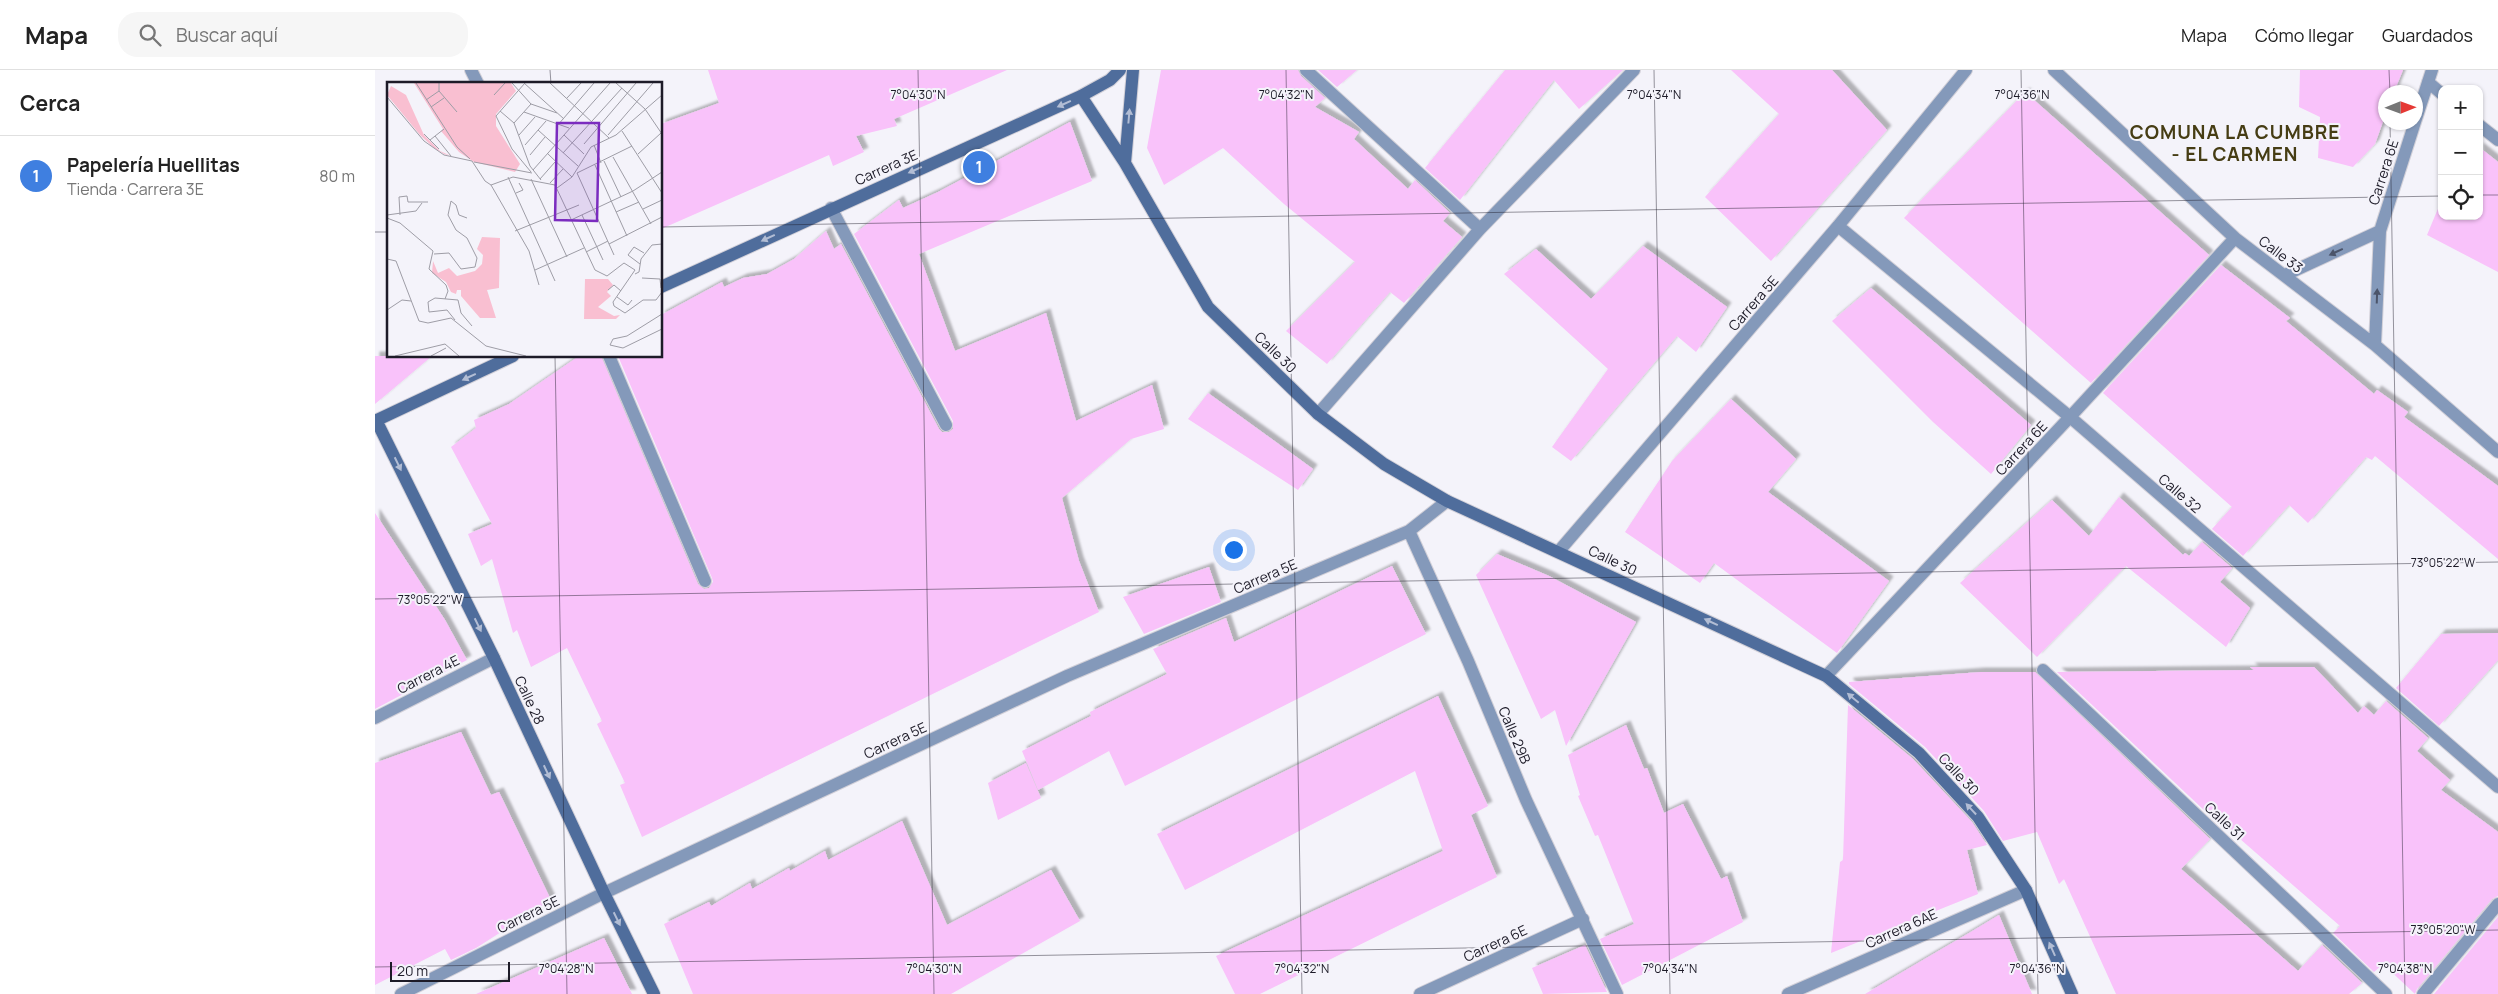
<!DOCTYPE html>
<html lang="es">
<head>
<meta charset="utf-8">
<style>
  :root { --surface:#fff; --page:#f6f6f6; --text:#222; --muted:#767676; --line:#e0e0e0; --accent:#111827 }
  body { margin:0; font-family:Manrope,sans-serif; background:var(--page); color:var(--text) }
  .controls { position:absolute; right:15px; top:15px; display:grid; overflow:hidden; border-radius:10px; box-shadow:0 1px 4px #0004 }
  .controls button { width:45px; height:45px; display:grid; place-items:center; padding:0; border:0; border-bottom:1px solid var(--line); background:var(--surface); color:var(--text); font:25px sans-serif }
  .compass { position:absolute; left:2003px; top:15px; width:45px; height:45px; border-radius:50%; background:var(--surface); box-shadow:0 1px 4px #0004; rotate:89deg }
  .scale { position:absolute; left:15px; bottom:12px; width:120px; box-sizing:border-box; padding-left:5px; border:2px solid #1d1b28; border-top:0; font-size:14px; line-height:18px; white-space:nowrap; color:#1d1b28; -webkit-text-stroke:4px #f4f3fa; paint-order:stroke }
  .you { position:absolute; left:858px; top:479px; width:18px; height:18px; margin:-12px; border:4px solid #fff; border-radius:50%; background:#1a73e8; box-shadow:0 0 0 8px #1a73e833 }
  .badge { display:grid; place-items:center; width:32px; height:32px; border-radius:50%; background:var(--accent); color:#fff; font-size:16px; font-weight:700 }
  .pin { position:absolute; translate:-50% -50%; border:2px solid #fff; box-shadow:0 1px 5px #0006 }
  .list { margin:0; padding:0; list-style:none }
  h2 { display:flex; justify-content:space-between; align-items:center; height:65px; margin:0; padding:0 20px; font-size:21px }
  h2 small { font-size:16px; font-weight:400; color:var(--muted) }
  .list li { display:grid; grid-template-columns:32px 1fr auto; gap:15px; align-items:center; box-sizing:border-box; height:80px; padding:0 20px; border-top:1px solid var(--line) }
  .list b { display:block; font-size:19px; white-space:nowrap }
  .list p { margin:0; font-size:16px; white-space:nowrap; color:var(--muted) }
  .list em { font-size:16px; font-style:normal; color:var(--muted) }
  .icon { flex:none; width:28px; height:28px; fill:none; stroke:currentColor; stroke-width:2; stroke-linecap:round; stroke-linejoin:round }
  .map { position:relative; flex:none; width:2123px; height:924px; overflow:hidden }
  header { display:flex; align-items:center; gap:30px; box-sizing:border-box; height:70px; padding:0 25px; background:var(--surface); border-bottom:1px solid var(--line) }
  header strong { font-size:24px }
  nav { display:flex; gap:28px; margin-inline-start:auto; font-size:18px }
  .search { width:350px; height:45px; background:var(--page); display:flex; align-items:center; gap:12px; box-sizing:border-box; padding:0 18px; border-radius:20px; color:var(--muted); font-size:19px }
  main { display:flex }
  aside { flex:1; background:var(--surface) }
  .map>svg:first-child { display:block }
  .building { fill:#f9c2fa; filter:url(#shadow) }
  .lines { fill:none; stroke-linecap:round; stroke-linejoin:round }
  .minor-casing { stroke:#d2d0d8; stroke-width:14 }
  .secondary-casing { stroke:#d2d0d8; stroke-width:14 }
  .minor { stroke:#8499ba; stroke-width:12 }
  .secondary { stroke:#4f6d9c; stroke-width:12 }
  .oneway { fill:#b2bdd4 }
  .oneway2 { fill:#4b546a }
  .ticks { fill:none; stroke:#1d1b28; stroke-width:1; stroke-opacity:0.45 }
  .labels { text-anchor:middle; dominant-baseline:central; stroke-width:4; stroke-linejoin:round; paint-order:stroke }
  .street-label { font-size:14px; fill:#1d1b28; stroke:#f4f3fa }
  .district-label { font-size:19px; font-weight:bold; letter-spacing:1px; fill:#463d14; stroke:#f4f3fa }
  .inset-road { fill:none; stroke:#9e9da6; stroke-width:1 }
  .view { fill:#7b2cbf; fill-opacity:0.15; stroke:#7b2cbf; stroke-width:2.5 }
  .inset-edge { fill:none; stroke:#1d1b28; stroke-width:2.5 }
  .ticks-label { font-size:12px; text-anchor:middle; fill:#1d1b28; stroke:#f4f3fa; stroke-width:4; stroke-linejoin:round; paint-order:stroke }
</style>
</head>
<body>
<header>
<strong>Mapa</strong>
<div class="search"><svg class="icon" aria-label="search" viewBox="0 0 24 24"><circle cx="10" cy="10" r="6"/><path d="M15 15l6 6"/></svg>Buscar aquí</div>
<nav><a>Mapa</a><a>Cómo llegar</a><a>Guardados</a></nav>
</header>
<main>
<aside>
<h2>Cerca<small></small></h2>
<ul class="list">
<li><span class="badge" style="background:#3f7fe0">1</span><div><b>Papelería Huellitas</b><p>Tienda · Carrera 3E</p></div><em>80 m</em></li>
</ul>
</aside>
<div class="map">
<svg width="2123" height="924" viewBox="0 0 2123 924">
  <defs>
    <filter id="shadow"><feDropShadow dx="4.5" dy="-4.5" stdDeviation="1" flood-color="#0004"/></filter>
  </defs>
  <rect width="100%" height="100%" fill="#f4f3fa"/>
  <!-- building -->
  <path class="building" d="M 333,0 L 632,0 L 519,49 L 522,56 L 481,66 L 489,82 L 458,96 L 454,85 L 286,159 L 286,54 L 344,33 Z
    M 786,0 L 923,0 L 926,6 L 950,28 L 940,37 L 984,62 L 979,69 L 1033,119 L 1040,110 L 1075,143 L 1068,151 L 1087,167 L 1029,233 L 1015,222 L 952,294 L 911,261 L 980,192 L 909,134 L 848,78 L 789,115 L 772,78 Z
    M 943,0 L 982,0 L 962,17 Z
    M 1130,0 L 1248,0 L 1204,39 L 1179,10 L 1085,130 L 1050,98 Z
    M 1356,0 L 1457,0 L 1512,60 L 1396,191 L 1330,127 L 1404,44 Z
    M 1925,0 L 2028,0 L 2019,22 L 2010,22 L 2010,46 L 2000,74 L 1978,97 L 1943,88 L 1945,47 L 1924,37 Z
    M 1650,22 L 1834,185 L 1716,313 L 1529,148 Z
    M 695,52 L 717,111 L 544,184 L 580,281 L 671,243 L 701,351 L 777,315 L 789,359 L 756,369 L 687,428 L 704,491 L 724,542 L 267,767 L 245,715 L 250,713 L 222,654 L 227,651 L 192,578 L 156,597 L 142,560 L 138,563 L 117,489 L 106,496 L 93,464 L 117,454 L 76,377 L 101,358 L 99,350 L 134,334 L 204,286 L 226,286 L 323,514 L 329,519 L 334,518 L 338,512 L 337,508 L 243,286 L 286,286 L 286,245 L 347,212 L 349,217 L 368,208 L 392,204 L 419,189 L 451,161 L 459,179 L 466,174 L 564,359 L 567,362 L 574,362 L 578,359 L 578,351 L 479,164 L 524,130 L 528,138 L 563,122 Z
    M 2104,77 L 2123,92 L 2123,202 L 2052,165 L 2067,129 L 2067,146 L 2104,146 Z
    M 1268,176 L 1352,237 L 1321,282 L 1302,266 L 1196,391 L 1177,377 L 1233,299 L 1129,204 L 1161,179 L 1216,229 Z
    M 1846,195 L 1915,248 L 1911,251 L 1999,324 L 2002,320 L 2033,342 L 2029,347 L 2123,416 L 2123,489 L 2000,386 L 1997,390 L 1991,387 L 1933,453 L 1914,435 L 1868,486 L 1837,459 L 1857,437 L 1728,323 Z
    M 1496,218 L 1656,355 L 1616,404 L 1558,352 L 1457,251 Z
    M 0,286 L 57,286 L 0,334 Z
    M 833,323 L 938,399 L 923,420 L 813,349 Z
    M 1356,329 L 1421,389 L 1393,422 L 1514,511 L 1462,583 L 1339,493 L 1325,513 L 1250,462 L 1297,391 Z
    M 1744,427 L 1808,485 L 1810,483 L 1814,486 L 1827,472 L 1857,498 L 1845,512 L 1875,538 L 1851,577 L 1751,496 L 1662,587 L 1585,513 L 1677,430 L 1714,466 Z
    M 0,443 L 70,550 L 92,590 L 0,639 Z
    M 1122,484 L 1174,506 L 1261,552 L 1191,676 L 1180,640 L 1166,649 L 1101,505 Z
    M 1017,496 L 1051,564 L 750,716 L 734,681 L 663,720 L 647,681 L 716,646 L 715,642 L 792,604 L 778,579 L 851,548 L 859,572 Z
    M 834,497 L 846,532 L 769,564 L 748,527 Z
    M 2123,563 L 2123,590 L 2064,656 L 2021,618 L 2066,564 Z
    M 1875,597 L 1939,597 L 1983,643 L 1989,636 L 1999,645 L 2011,631 L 2053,668 L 2042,681 L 2075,710 L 2066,720 L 2123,762 L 2123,826 L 2117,829 L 2042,919 L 2040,924 L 2008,894 L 1999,902 L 1958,863 L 1965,856 L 1849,755 L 1847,757 L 1682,602 L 1879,600 Z
    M 1606,602 L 1660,602 L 1835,769 L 1806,799 L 1923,901 L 1947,875 L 1987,913 L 1974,924 L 1741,924 L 1689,809 L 1684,814 L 1662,762 L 1628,771 L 1609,741 L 1550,677 L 1474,614 L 1474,612 Z
    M 1063,626 L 1113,736 L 1096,745 L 1122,807 L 885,924 L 860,924 L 841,886 L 1068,781 L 1040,701 L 810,820 L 782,764 Z
    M 1473,635 L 1538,689 L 1597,752 L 1612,775 L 1592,780 L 1603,824 L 1456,883 L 1465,792 L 1468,790 Z
    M 1251,655 L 1269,699 L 1272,698 L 1289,743 L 1308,734 L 1346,809 L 1352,806 L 1368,852 L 1247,915 L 1225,869 L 1259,854 L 1223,765 L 1220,766 L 1203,726 L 1205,725 L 1193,685 Z
    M 86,662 L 116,725 L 124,722 L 176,830 L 101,878 L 76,890 L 70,879 L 0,915 L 0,693 Z
    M 651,693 L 666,728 L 623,750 L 613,713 Z
    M 527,751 L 572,855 L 676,800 L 705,851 L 576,924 L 318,924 L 289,854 L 334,832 L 336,836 L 375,813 L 377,819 L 414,798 L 415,801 L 450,781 L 453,790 Z
    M 1624,845 L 1657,924 L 1490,924 L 1594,863 Z
    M 2123,847 L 2123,924 L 2059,924 Z
    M 229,868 L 257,924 L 101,924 Z
    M 1210,875 L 1232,922 L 1168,924 L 1157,898 Z"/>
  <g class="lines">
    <defs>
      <path id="minor" d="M 96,0 L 103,14
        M 931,0 L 1105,159
        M 1679,0 L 1860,168 L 2000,275 L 2123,382
        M 2053,12 L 2067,24
        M 2040,52 L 2057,0
        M 2104,55 L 2123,70
        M 456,138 L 571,355
        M 1463,156 L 1695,347 L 2123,717
        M 1910,205 L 2005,161
        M 2000,275 L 2005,161 L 2040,52
        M 234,286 L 330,511
        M 943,344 L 1105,159 L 1259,0
        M 1072,431 L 1034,461 L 1093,591 L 1151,730 L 1242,924
        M 1184,481 L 1463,156 L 1591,0
        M 1668,600 L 2011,924
        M 1451,606 L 1695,347 L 1860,168
        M 0,648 L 119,588
        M 26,924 L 229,823 L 692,606 L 1034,461
        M 1045,924 L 1208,849
        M 1413,924 L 1651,820
        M 2048,924 L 2123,834"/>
      <path id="secondary" d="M 706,26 L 750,93 L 833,237 L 943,344 L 1009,394 L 1072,431 L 1451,606 L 1544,683 L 1603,747 L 1651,820 L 1697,924
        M 750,93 L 758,0
        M 286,217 L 706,26 L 735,10 L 745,0
        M 1,350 L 119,588 L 229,823 L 279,924
        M 0,351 L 138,286"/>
    </defs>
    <!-- minor casing -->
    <use href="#minor" class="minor-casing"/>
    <!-- secondary casing -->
    <use href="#secondary" class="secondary-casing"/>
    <!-- minor -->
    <use href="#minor" class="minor"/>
    <!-- secondary -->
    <use href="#secondary" class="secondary"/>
  </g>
  <!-- one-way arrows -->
  <defs><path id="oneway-solid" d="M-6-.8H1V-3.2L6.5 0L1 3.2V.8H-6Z" transform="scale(1.25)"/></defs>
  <g class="oneway">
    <use href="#oneway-solid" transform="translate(689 34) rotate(156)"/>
    <use href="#oneway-solid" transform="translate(754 46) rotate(-85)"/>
    <use href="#oneway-solid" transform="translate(540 100) rotate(156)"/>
    <use href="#oneway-solid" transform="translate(393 168) rotate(155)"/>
    <use href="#oneway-solid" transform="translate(94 307) rotate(155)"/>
    <use href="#oneway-solid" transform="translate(23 394) rotate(64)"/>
    <use href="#oneway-solid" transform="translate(1336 552) rotate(-155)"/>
    <use href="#oneway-solid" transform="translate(103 555) rotate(64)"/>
    <use href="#oneway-solid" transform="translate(1478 628) rotate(-140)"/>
    <use href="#oneway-solid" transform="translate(172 702) rotate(65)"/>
    <use href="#oneway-solid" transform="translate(1596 739) rotate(-133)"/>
    <use href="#oneway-solid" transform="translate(242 849) rotate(64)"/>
    <use href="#oneway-solid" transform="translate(1677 879) rotate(-114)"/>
  </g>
  <g class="oneway2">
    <use href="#oneway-solid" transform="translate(1961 182) rotate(155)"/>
    <use href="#oneway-solid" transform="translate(2002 226) rotate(-88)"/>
  </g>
  <!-- ticks -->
  <path class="ticks" d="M 175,0 L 176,14M 543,0 L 559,924M 911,0 L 927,924M 1279,0 L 1295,924M 1646,0 L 1663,924M 2014,0 L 2015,22M 2015,52 L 2030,924M 2104,125 L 2123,125M 286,157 L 2067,126M 0,162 L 14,162M 180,286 L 192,924M 0,529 L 2123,492M 0,897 L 2123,860"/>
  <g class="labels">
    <!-- street labels -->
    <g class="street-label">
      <text transform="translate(511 97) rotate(-24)">Carrera 3E</text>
      <text transform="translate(2008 102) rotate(-72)">Carrera 6E</text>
      <text transform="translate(1906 184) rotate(37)">Calle 33</text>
      <text transform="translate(1378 233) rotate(-49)">Carrera 5E</text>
      <text transform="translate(901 282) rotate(44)">Calle 30</text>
      <text transform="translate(1646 378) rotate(-47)">Carrera 6E</text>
      <text transform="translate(1805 423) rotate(41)">Calle 32</text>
      <text transform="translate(1238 490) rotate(25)">Calle 30</text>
      <text transform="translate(890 506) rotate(-23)">Carrera 5E</text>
      <text transform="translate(53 604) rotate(-27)">Carrera 4E</text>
      <text transform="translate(155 630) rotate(65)">Calle 28</text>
      <text transform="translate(1140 665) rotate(67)">Calle 29B</text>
      <text transform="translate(520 670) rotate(-25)">Carrera 5E</text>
      <text transform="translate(1584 704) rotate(47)">Calle 30</text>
      <text transform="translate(1850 751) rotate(43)">Calle 31</text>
      <text transform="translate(153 844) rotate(-26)">Carrera 5E</text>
      <text transform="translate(1526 858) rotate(-24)">Carrera 6AE</text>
      <text transform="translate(1120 873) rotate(-25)">Carrera 6E</text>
    </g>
    <!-- district labels -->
    <g class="district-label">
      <text x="1860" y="62">COMUNA LA CUMBRE<tspan x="1860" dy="22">- EL CARMEN</tspan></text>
    </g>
  </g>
  <!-- overview -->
  <g transform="translate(12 12)">
    <rect width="275" height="275" fill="#f4f3fa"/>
    <path d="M 27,1 L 124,1 L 129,9 L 109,32 L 109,44 L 133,82 L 128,90 L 87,80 L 72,70 L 54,49 L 56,47 ZM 4,4 L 19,13 L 37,53 L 53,69 L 64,74 L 57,72 L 47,66 L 33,53 L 0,13 ZM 95,155 L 113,156 L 112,206 L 100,208 L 109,236 L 93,236 L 74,214 L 74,208 L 70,208 L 69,212 L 64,210 L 59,200 L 45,191 L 46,179 L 51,191 L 62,186 L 70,194 L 88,189 L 95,182 L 96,173 L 90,167 ZM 198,197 L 221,197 L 226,203 L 220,210 L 224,214 L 211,225 L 227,234 L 233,233 L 229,237 L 197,237 Z" fill="#f9bfd1"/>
    <path class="inset-road" d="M 29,1 L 70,65 L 83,77M 125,1 L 144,22 L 170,31M 137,1 L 177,37M 138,1 L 109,34 L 125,67 L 144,90M 163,1 L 222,56M 229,1 L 258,27M 52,9 L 70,30M 107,13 L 118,1M 0,15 L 37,59 L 57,73 L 85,79 L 98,99 L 104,103M 180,16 L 194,1M 39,18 L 52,9 L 52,1M 44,25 L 57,16M 258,27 L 275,52M 113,29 L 127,41 L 143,84 L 154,98M 137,30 L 182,46M 127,41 L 144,22M 170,44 L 207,1M 151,48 L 191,84M 235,49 L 275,111M 37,52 L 52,67M 132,53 L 148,35M 177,53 L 197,72M 221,53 L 266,1M 48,54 L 64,74M 43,58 L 57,47M 197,62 L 249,1M 138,63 L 159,39M 207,63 L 214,81M 160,71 L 185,95M 176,71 L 235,6M 251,72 L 274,51M 143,73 L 158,55M 226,75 L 264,142M 217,79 L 234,115M 87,80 L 145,91M 208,83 L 240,154M 146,88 L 223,1M 190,91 L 227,173M 190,91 L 245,64M 121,95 L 168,199M 144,97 L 180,175M 153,97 L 168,80M 163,101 L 176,87M 104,103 L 142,169 L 152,203M 104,103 L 126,95 L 168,103M 168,103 L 208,188 L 220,194 L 237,181 L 248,188 L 226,220 L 227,224 L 238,231 L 256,218 L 269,218 L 275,210M 170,106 L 185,95 L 204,65 L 229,53 L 275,13M 129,111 L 136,108 L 132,101M 256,127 L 275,118M 229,130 L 252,120M 0,133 L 29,129 L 35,121M 13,133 L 12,115 L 20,114 L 21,120 L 41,120M 195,133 L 216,178M 0,136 L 13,141 L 46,169 L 42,187 L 59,203 L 61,209 L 58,217M 184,138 L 246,109 L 275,90M 128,149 L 192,123M 222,162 L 275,135M 199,170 L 221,159M 47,172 L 62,171 L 74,187 L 88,185 L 90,176 L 80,156 L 69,148 L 61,133 L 64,119 L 69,123 L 72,133 L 80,136M 0,177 L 9,179 L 32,239 L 41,241 L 64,236 L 99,264 L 139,274M 253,182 L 241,173 L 247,165 L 257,171M 148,188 L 197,166M 248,192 L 252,190 L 254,177 L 265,163 L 275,162M 255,196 L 273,197 L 274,206M 221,208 L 227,203 L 234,209M 230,215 L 241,223 L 245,218M 0,228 L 15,218 L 24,219M 275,232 L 240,254 L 226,257 L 223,263 L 236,266 L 275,247M 68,238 L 60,228 L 42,230 L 41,220 L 48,216 L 71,218 L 74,231 L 85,244M 8,274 L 58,262 L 72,274M 44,274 L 59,266"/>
    <path class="view" d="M 170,41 L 212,41 L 210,139 L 168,138 Z"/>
    <rect width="275" height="275" class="inset-edge"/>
  </g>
  <g class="ticks-label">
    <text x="543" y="29">7°04'30"N</text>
    <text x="911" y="29">7°04'32"N</text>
    <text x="1279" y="29">7°04'34"N</text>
    <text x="1647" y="29">7°04'36"N</text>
    <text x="2068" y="497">73°05'22"W</text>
    <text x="55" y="534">73°05'22"W</text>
    <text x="2068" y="864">73°05'20"W</text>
    <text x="191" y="903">7°04'28"N</text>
    <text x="559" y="903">7°04'30"N</text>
    <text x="927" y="903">7°04'32"N</text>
    <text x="1295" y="903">7°04'34"N</text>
    <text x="1662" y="903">7°04'36"N</text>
    <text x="2030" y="903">7°04'38"N</text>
  </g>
</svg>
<div class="controls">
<button>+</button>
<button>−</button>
<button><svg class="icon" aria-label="locate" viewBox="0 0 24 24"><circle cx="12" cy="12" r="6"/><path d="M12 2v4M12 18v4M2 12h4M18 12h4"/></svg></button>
</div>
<svg class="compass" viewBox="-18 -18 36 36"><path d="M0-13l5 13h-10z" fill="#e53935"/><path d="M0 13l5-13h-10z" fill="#767676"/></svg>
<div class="scale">20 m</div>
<div class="you"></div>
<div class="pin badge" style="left:604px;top:97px;background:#3f7fe0">1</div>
</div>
</main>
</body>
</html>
